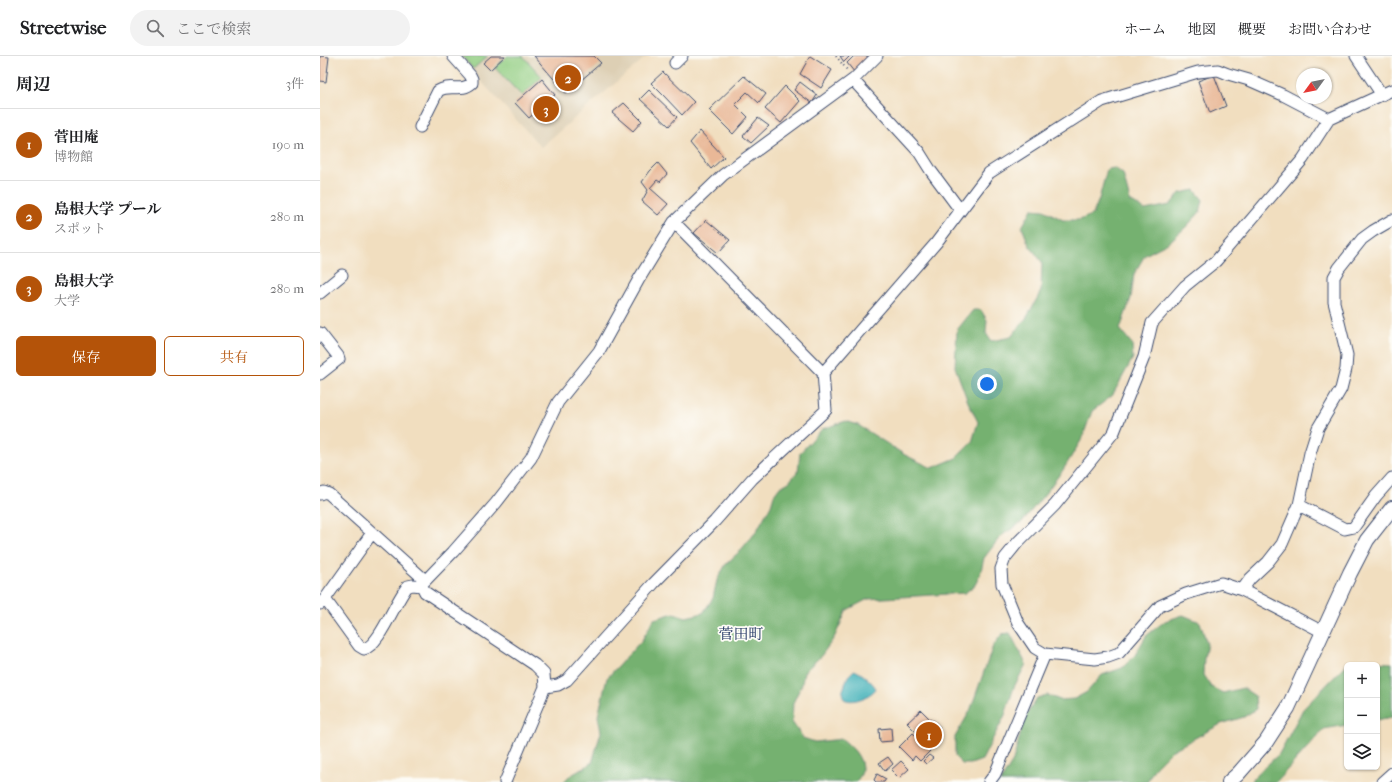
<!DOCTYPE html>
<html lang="ja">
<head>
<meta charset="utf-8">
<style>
  :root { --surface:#fff; --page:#f2f2f2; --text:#202124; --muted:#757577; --line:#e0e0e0; --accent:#b45309 }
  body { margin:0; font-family:"IM FELL French Canon","Noto Serif JP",serif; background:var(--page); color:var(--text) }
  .controls { position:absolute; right:12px; bottom:12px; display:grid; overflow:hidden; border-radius:6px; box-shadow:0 1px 3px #0004 }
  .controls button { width:36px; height:36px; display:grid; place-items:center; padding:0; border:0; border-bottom:1px solid var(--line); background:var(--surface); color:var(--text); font:20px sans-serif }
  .compass { position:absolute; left:976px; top:12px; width:36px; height:36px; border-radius:50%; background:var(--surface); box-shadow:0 1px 3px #0004; rotate:237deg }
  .you { position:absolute; left:667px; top:328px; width:14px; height:14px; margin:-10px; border:3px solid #fff; border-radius:50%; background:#1a73e8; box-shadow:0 0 0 6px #1a73e833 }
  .badge { display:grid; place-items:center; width:26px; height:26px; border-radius:50%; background:var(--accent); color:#fff; font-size:13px; font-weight:700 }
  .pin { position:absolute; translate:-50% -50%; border:2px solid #fff; box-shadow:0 1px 4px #0006 }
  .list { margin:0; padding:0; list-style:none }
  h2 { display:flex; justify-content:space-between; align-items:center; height:52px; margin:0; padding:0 16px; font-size:17px }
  h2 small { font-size:13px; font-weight:400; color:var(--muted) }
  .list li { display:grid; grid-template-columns:26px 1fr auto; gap:12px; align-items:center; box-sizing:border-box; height:72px; padding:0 16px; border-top:1px solid var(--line) }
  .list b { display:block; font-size:15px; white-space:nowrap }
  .list p { margin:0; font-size:13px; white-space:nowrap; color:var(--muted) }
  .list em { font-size:13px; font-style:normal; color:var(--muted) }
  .actions { display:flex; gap:8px; padding:12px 16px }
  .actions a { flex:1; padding:9px 0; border:1px solid var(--accent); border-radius:6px; text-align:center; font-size:14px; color:var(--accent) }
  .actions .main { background:var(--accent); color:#fff }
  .icon { flex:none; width:22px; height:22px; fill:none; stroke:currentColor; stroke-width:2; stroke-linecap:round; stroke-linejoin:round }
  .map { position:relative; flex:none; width:1072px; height:726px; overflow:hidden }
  header { display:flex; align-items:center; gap:24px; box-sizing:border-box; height:56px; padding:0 20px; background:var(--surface); border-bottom:1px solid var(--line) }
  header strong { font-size:19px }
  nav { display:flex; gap:22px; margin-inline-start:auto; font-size:14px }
  .search { width:280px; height:36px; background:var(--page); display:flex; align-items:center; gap:10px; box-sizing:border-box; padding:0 14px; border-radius:22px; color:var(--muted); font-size:15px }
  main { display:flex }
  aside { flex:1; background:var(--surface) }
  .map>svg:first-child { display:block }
  .built { fill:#ddcfb4 }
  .green { fill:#92ce82; stroke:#567e70 }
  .forest { fill:#75b170; stroke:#487067 }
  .water { fill:#3fb0b8; stroke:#2d708b }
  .building { fill:#e9b897 }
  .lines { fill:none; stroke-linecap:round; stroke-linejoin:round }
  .minor-casing { stroke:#3b496d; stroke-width:13 }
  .tertiary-casing { stroke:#3b496d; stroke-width:16 }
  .path { stroke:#3b496d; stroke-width:2; stroke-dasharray:1 3; stroke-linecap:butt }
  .minor { stroke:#fff; stroke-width:11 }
  .tertiary { stroke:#fff; stroke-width:14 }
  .labels { text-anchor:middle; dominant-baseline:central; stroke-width:3.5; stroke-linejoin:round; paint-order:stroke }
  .quarter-label { font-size:15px; fill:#1b2f5e; stroke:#fdfcf7 }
</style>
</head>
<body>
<header>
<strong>Streetwise</strong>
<div class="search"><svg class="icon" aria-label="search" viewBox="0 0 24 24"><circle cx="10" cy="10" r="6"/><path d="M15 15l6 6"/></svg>ここで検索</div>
<nav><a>ホーム</a><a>地図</a><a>概要</a><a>お問い合わせ</a></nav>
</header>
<main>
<aside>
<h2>周辺<small>3件</small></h2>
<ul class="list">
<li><span class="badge">1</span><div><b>菅田庵</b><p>博物館</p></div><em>190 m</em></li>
<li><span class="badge">2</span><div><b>島根大学 プール</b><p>スポット</p></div><em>280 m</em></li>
<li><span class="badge">3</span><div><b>島根大学</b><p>大学</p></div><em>280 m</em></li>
</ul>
<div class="actions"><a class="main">保存</a><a>共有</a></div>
</aside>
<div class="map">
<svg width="1072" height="726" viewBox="0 0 1072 726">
  <rect width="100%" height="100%" fill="#fdfcf7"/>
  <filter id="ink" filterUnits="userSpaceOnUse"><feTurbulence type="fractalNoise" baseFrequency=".025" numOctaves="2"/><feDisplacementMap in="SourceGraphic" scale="8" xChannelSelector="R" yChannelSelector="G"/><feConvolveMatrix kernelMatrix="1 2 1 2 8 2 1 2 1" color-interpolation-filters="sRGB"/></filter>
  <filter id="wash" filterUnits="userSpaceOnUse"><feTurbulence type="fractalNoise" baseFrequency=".012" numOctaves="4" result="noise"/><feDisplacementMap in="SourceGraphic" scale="16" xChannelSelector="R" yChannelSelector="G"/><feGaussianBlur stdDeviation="0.9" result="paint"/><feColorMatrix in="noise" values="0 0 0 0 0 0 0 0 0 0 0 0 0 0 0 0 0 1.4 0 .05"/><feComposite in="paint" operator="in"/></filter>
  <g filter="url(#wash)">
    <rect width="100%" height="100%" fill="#f1debf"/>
    <!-- built -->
    <path class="built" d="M 138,0 L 327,0 L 221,91 Z"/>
    <!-- green -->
    <path class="green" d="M 142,0 L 168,0 L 153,13 Z
      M 187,0 L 203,0 L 222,21 L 202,40 L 175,12 Z"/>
    <!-- forest -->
    <path class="forest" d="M 795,112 L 803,118 L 810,145 L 825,154 L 850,149 L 860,137 L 875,134 L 883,144 L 880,156 L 866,171 L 848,187 L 825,199 L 814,218 L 811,242 L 800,273 L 812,288 L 813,302 L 792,340 L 772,355 L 762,383 L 743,414 L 724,439 L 702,466 L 681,480 L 664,502 L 660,519 L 655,529 L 645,537 L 548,543 L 527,554 L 514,582 L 501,600 L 484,616 L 482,628 L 473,647 L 472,666 L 483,682 L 495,686 L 522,683 C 532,691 543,701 542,715 C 542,718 538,723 536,726 L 243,726 L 248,721 L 272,707 L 281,676 L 278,660 L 287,622 L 322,584 L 334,563 L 354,557 L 366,561 L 383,557 L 393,542 L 397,524 L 406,508 L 419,496 L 436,476 L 451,449 L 454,439 L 460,431 L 469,426 L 478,415 L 480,397 L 502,373 L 526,365 L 538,369 L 585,399 L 612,412 L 636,402 L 652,386 L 658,366 L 648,346 L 635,311 L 637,274 L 653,254 L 661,254 L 667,264 L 666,277 L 671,285 L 691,281 L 707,261 L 721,235 L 722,206 L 709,189 L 702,171 L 712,153 L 724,154 L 743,164 L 760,164 L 773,158 L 779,143 L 787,113 Z
      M 863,559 L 880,566 L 887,588 L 884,602 L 883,619 L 891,631 L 903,637 L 923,632 L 935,640 L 936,653 L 924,661 L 901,668 L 851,695 L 835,711 L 827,726 L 680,726 L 693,705 L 705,661 L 717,642 L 727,639 L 740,644 L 754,643 L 767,636 L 782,619 L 802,612 L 815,599 L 826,580 L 845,565 Z
      M 690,577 L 706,608 L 694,631 L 685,659 L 662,704 L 651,708 L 642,708 L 635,701 L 635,681 L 650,655 L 673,590 L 682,578 Z
      M 1030,605 L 1072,607 L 1072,661 L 1057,664 L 1057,609 L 1027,609 L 1027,669 L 1004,673 L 956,726 L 932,726 L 934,721 L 959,698 L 983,653 Z"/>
    <!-- water -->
    <path class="water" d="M 534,614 C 541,616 554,627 556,633 C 549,641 533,648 524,643 L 522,637 L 528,620 Z"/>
    <g id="blocks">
      <!-- building -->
      <path class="building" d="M 0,0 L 9,1 L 6,26 L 0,25 Z
        M 171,0 L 185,0 L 170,14 L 163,7 Z
        M 214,0 L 274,0 L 281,7 L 246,37 Z
        M 490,0 L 512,14 L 501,32 L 480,18 Z
        M 520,0 L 530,0 L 524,6 Z
        M 534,0 L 551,0 L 535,17 L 527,7 Z
        M 343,16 L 374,46 L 362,59 L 343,39 L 331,27 Z
        M 894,19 L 906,50 L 890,57 L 878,25 Z
        M 424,20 L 446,38 L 439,47 L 427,36 L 415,48 L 428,61 L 413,78 L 389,54 Z
        M 222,23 L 235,39 L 209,62 L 195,47 Z
        M 480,26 L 497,39 L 492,47 L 474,34 Z
        M 465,30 L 480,45 L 461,67 L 445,53 Z
        M 329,34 L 357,61 L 349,70 L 320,43 Z
        M 304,47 L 322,65 L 313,75 L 292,57 Z
        M 438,62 L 449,70 L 431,87 L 423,80 Z
        M 380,75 L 404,101 L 391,113 L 370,87 Z
        M 338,107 L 347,118 L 340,126 L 337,124 L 330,132 L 348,148 L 338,159 L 322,145 L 328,134 L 322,126 L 330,115 Z
        M 386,164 L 410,184 L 398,197 L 374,177 Z
        M 601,654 L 612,665 L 613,664 L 620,671 L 617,674 L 621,677 L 614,684 L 616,686 L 609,693 L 610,695 L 600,705 L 595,700 L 592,704 L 579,691 L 593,677 L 599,683 L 601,681 L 587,667 Z
        M 571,672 L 572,685 L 560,686 L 559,673 Z
        M 609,699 L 613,702 L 606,708 L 603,705 Z
        M 568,701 L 573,708 L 565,715 L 559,707 Z
        M 581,705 L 589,713 L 579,722 L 571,714 Z
        M 557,718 L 566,723 L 564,726 L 556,726 L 554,724 Z"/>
    </g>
  </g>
  <g filter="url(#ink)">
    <use href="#blocks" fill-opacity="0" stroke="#3b496d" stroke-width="1"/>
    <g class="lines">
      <defs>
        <path id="minor" d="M 1036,0 L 1062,39
          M 355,7 L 362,0
          M 533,24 L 599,96 L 611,115 L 640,154
          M 100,71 L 118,35 C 130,27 141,37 152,27 L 152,23 L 150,19 L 133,0
          M 0,237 L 22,219
          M 0,277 L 18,300 L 19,303 L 0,318
          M 503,317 L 616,187 L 669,117 L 782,45 L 878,16 L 898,14 L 908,18 L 929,24 L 963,39 L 1009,63
          M 0,438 L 4,436 L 9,438 L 105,524
          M 979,449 L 1025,473 L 1034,471 L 1056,440 L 1072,422
          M 922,534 L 930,523 L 948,506 L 962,488 L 979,449 L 990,397 L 998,372 L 1021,333 L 1026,313 L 1027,299 L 1014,246 L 1014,221 L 1019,212 L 1042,183 L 1053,175 L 1072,164
          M 5,543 L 39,590 L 44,593 C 60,589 76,543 88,530 L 93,529 L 102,530
          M 0,548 L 5,543 L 52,477
          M 1003,576 L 922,534 L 901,527 L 866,538 L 840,550 L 799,597 L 788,601 L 775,603 L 725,598 L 715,592 L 698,567 L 682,528 L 681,513 L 685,502 L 698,486 L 735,449 L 794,376 L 824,301 L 832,267 L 865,230 L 896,205 L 983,103 L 1009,63 L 1072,34
          M 225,631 L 238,629 L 247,624 L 334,527 L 395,465 L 432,423 L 506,354 L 503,317 L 354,166
          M 185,726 L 225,631 L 224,618 L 215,609 L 105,536 L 102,530 L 103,527 L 133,496 L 176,447 L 211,402 L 238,346 L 279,295 L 319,223 L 354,166 L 403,119 L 534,23 L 557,0
          M 669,726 L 675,718 L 725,598
          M 1062,726 L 1072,717"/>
        <path id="tertiary" d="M 909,726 L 918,718 L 946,686 L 968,652 L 1030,517 L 1047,484 L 1072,452"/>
      </defs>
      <!-- minor casing -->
      <use href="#minor" class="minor-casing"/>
      <!-- tertiary casing -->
      <use href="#tertiary" class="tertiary-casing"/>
      <!-- path -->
      <path class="path" d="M 516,0 L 527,14"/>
      <!-- minor -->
      <use href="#minor" class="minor"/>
      <!-- tertiary -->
      <use href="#tertiary" class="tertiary"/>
    </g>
  </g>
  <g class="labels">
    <!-- quarter labels -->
    <g class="quarter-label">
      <text x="421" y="578">菅田町</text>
    </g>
  </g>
</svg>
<div class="controls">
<button>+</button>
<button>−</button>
<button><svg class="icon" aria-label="layers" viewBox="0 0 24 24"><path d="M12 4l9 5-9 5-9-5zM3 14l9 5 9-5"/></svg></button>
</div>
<svg class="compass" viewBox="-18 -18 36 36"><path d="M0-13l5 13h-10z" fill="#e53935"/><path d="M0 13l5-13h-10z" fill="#757577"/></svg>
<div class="you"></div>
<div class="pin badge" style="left:609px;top:679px">1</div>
<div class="pin badge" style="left:248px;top:22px">2</div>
<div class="pin badge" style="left:226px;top:53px">3</div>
</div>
</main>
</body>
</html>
